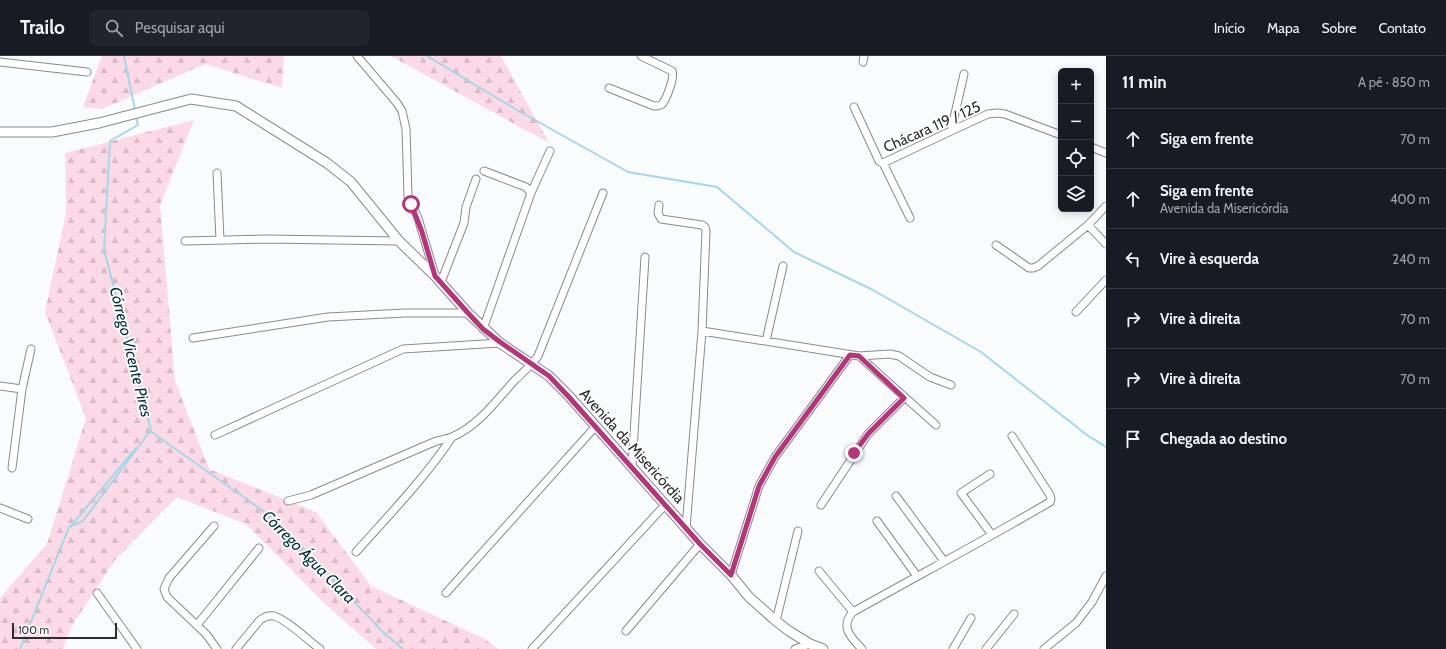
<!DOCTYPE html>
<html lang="pt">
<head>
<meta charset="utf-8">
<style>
  :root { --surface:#171b24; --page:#20242c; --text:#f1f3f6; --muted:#9ea1a6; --line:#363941 }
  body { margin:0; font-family:Cabin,sans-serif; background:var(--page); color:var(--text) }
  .controls { position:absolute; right:12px; top:12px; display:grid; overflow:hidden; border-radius:6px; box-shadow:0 2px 10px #0003 }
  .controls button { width:36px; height:36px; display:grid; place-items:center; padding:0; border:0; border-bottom:1px solid var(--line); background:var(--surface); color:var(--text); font:20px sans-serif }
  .scale { position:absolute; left:12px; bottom:10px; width:105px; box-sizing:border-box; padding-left:4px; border:2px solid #2c2d2d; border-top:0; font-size:11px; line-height:14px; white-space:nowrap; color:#2c2d2d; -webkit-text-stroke:3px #fff; paint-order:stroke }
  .stop { position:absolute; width:12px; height:12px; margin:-9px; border:3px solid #b7347b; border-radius:50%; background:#fff }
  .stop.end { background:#b7347b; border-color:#fff; box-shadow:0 1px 4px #0008 }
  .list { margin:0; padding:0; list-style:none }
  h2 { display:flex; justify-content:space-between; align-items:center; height:52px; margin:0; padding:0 16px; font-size:17px }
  h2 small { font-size:13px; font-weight:400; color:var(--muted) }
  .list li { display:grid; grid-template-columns:26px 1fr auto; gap:12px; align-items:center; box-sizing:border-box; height:60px; padding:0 16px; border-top:1px solid var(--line) }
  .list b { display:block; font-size:15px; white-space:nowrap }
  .list p { margin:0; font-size:13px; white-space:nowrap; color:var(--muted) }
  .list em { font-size:13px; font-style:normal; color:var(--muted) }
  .icon { flex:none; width:22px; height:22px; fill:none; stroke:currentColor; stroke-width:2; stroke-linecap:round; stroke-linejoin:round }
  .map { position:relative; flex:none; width:1106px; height:593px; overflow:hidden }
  header { display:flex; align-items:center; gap:24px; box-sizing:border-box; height:56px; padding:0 20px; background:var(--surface); border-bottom:1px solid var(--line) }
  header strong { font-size:19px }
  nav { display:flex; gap:22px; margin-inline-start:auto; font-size:14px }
  .search { width:280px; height:36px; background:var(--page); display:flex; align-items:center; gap:10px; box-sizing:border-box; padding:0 14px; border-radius:6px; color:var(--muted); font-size:15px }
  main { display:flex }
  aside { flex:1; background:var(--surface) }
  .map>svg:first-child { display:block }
  .forest { fill:url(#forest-firs) }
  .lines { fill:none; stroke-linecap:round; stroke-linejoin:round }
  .stream { stroke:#a2d8e8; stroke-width:2 }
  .minor-casing { stroke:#888b8c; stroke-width:9 }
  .tertiary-casing { stroke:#888b8c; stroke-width:11 }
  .minor { stroke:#fff; stroke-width:7 }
  .tertiary { stroke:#fff; stroke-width:9 }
  .route { stroke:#b7347b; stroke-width:5 }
  .labels { text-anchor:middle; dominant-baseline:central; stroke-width:3.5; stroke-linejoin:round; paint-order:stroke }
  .street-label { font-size:15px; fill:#2c2d2d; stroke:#fff }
  .water-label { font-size:16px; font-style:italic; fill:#00343f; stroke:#fff }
</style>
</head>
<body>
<header>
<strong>Trailo</strong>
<div class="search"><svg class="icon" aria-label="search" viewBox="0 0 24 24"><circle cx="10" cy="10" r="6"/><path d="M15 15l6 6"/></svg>Pesquisar aqui</div>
<nav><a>Início</a><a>Mapa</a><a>Sobre</a><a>Contato</a></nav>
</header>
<main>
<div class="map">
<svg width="1106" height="593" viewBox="0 0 1106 593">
  <defs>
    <pattern id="forest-firs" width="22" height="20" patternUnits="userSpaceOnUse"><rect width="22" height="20" fill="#fcd9e7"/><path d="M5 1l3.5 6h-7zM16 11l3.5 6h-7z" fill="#d8bbc6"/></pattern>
  </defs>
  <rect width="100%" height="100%" fill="#f8fcfd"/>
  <!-- forest -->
  <path class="forest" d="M 102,0 L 284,0 L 282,32 L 205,8 L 102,53 L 83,51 Z
    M 391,0 L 501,0 L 549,87 Z
    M 194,64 L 160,149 L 175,325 L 209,413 L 316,456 L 371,530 L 485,583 L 498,593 L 376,593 L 325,548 L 246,468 L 177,441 L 114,505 L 71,571 L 63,593 L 0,593 L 0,542 L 47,488 L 86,362 L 45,256 L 66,157 L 65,97 Z"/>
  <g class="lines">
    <!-- stream -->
    <path class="stream" d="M 124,0 L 135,54
      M 427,0 L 517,54 L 628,116 L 717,131 L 794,196 L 873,234 L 981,296 L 1087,379 L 1106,391
      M 150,375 L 276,464 L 385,578 L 403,593
      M 71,470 L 136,392
      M 20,593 L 69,471 L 83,465 L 151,374 L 104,194 L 110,85 L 138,69 L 136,61"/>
    <defs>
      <path id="minor" d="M 357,0 L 397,47 L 402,55 L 406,73 L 408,140 L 418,162 L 435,219
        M 0,6 L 87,16
        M 863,6 L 864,0
        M 609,32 L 654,50 C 657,50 661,50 663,47 C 667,41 675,21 672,15 L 641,0
        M 854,51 L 879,105 L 883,107 L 951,75 L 988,58 L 997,57 L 1005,58 L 1061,79
        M 951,75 L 964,18
        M 1091,91 L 1106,97
        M 883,107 L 910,162
        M 484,115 L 526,131 L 531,137
        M 217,117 L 220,184
        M 659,149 L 658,157 L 661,163 L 702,169 L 705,171 L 706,175 L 702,275 L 686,472
        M 1088,169 L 1106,188
        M 185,185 L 268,183 L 399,185
        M 996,189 L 1029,212 L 1033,212 L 1038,210 L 1088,169 L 1106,150
        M 441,226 L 464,167 L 466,151 L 476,123
        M 1076,256 L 1106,224
        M 483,273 L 531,137 L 550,95
        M 702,275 L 859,300 L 890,298 L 899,300 L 930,321 L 951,329
        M 193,282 L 328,261 L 405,257 L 468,257
        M 766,285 L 783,210
        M 859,300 L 936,369
        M 0,330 L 22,333
        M 215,379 L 403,293 L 500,287
        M 632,410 L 645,201
        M 12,412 L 22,333 L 31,293
        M 990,418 L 961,437 L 992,479
        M 896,440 L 944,505
        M 288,445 L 311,439 L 434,386 C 440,384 447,383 452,381 C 478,370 496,345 514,325 C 522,317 531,310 538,300 L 603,137
        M 821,449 L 868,378 L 904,342
        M 0,452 L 28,463
        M 877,465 L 917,520
        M 214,470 L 169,522 L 164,533 L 167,541 L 206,578 L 217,593
        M 356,496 C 389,459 425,422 452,381
        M 819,515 L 853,556
        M 731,519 L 759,430 L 775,401 L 850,299
        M 97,537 L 137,593
        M 446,537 L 596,370
        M 776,565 L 798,475
        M 197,569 L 259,492
        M 626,575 L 700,488
        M 236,593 L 260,564 C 264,561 269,559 274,560 C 286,563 309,585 320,593
        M 532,593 L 665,449
        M 795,593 L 810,588
        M 862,593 C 850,581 840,570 853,556 C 919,519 985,484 1050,446 L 1051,443 L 1050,439 L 1012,380
        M 953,593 L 971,562
        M 986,593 L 1014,558
        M 1044,593 L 1076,567 L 1092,546 L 1106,520"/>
      <path id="tertiary" d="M 0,76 L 52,76 L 99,67 L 191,43 L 236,50 L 327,107 L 351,126 L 399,185 L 435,220 L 468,257 L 500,287 L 549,320 L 568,339 L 700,488 L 731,519 L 749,541 L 776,565 L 789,575 L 810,588 L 823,593"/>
    </defs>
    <!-- minor casing -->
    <use href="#minor" class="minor-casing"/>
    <!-- tertiary casing -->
    <use href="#tertiary" class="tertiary-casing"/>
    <!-- minor -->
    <use href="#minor" class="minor"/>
    <!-- tertiary -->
    <use href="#tertiary" class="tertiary"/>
  </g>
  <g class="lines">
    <!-- route -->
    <path class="route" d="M 411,148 L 422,176 L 435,220 L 468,257 L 483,273 L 500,286 L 549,320 L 568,340 L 700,488 L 731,519 L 759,430 L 775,401 L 850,299 L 859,300 L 904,342 L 868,378 L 854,397"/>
  </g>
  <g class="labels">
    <!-- street labels -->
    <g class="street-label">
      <text transform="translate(932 71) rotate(-24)">Chácara 119 / 125</text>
      <text transform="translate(632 390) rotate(48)">Avenida da Misericórdia</text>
    </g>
    <!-- water labels -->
    <g class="water-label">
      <text transform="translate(131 296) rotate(76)">Córrego Vicente Pires</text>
      <text transform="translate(309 501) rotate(45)">Córrego Água Clara</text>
    </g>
  </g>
</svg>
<div class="controls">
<button>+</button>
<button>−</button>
<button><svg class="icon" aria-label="locate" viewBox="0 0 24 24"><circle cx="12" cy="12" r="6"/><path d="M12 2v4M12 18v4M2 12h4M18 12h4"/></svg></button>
<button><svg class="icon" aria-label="layers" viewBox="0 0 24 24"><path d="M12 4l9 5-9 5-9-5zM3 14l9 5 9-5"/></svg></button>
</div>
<div class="scale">100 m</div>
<div class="stop" style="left:411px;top:148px"></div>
<div class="stop end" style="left:854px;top:397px"></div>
</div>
<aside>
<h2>11 min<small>A pé · 850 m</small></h2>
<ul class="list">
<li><svg class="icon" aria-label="ahead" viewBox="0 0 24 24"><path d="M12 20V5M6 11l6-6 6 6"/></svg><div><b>Siga em frente</b></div><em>70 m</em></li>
<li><svg class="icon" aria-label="ahead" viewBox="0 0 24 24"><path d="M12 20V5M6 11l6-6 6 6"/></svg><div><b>Siga em frente</b><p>Avenida da Misericórdia</p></div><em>400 m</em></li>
<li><svg class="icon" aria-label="left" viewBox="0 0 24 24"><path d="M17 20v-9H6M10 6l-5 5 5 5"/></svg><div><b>Vire à esquerda</b></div><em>240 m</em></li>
<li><svg class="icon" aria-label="right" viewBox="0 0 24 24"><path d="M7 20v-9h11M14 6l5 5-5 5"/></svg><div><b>Vire à direita</b></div><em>70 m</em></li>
<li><svg class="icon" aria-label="right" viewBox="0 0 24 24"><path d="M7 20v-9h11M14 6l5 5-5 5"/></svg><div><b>Vire à direita</b></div><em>70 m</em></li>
<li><svg class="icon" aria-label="arrive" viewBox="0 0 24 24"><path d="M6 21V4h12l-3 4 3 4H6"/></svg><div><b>Chegada ao destino</b></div></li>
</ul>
</aside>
</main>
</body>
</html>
